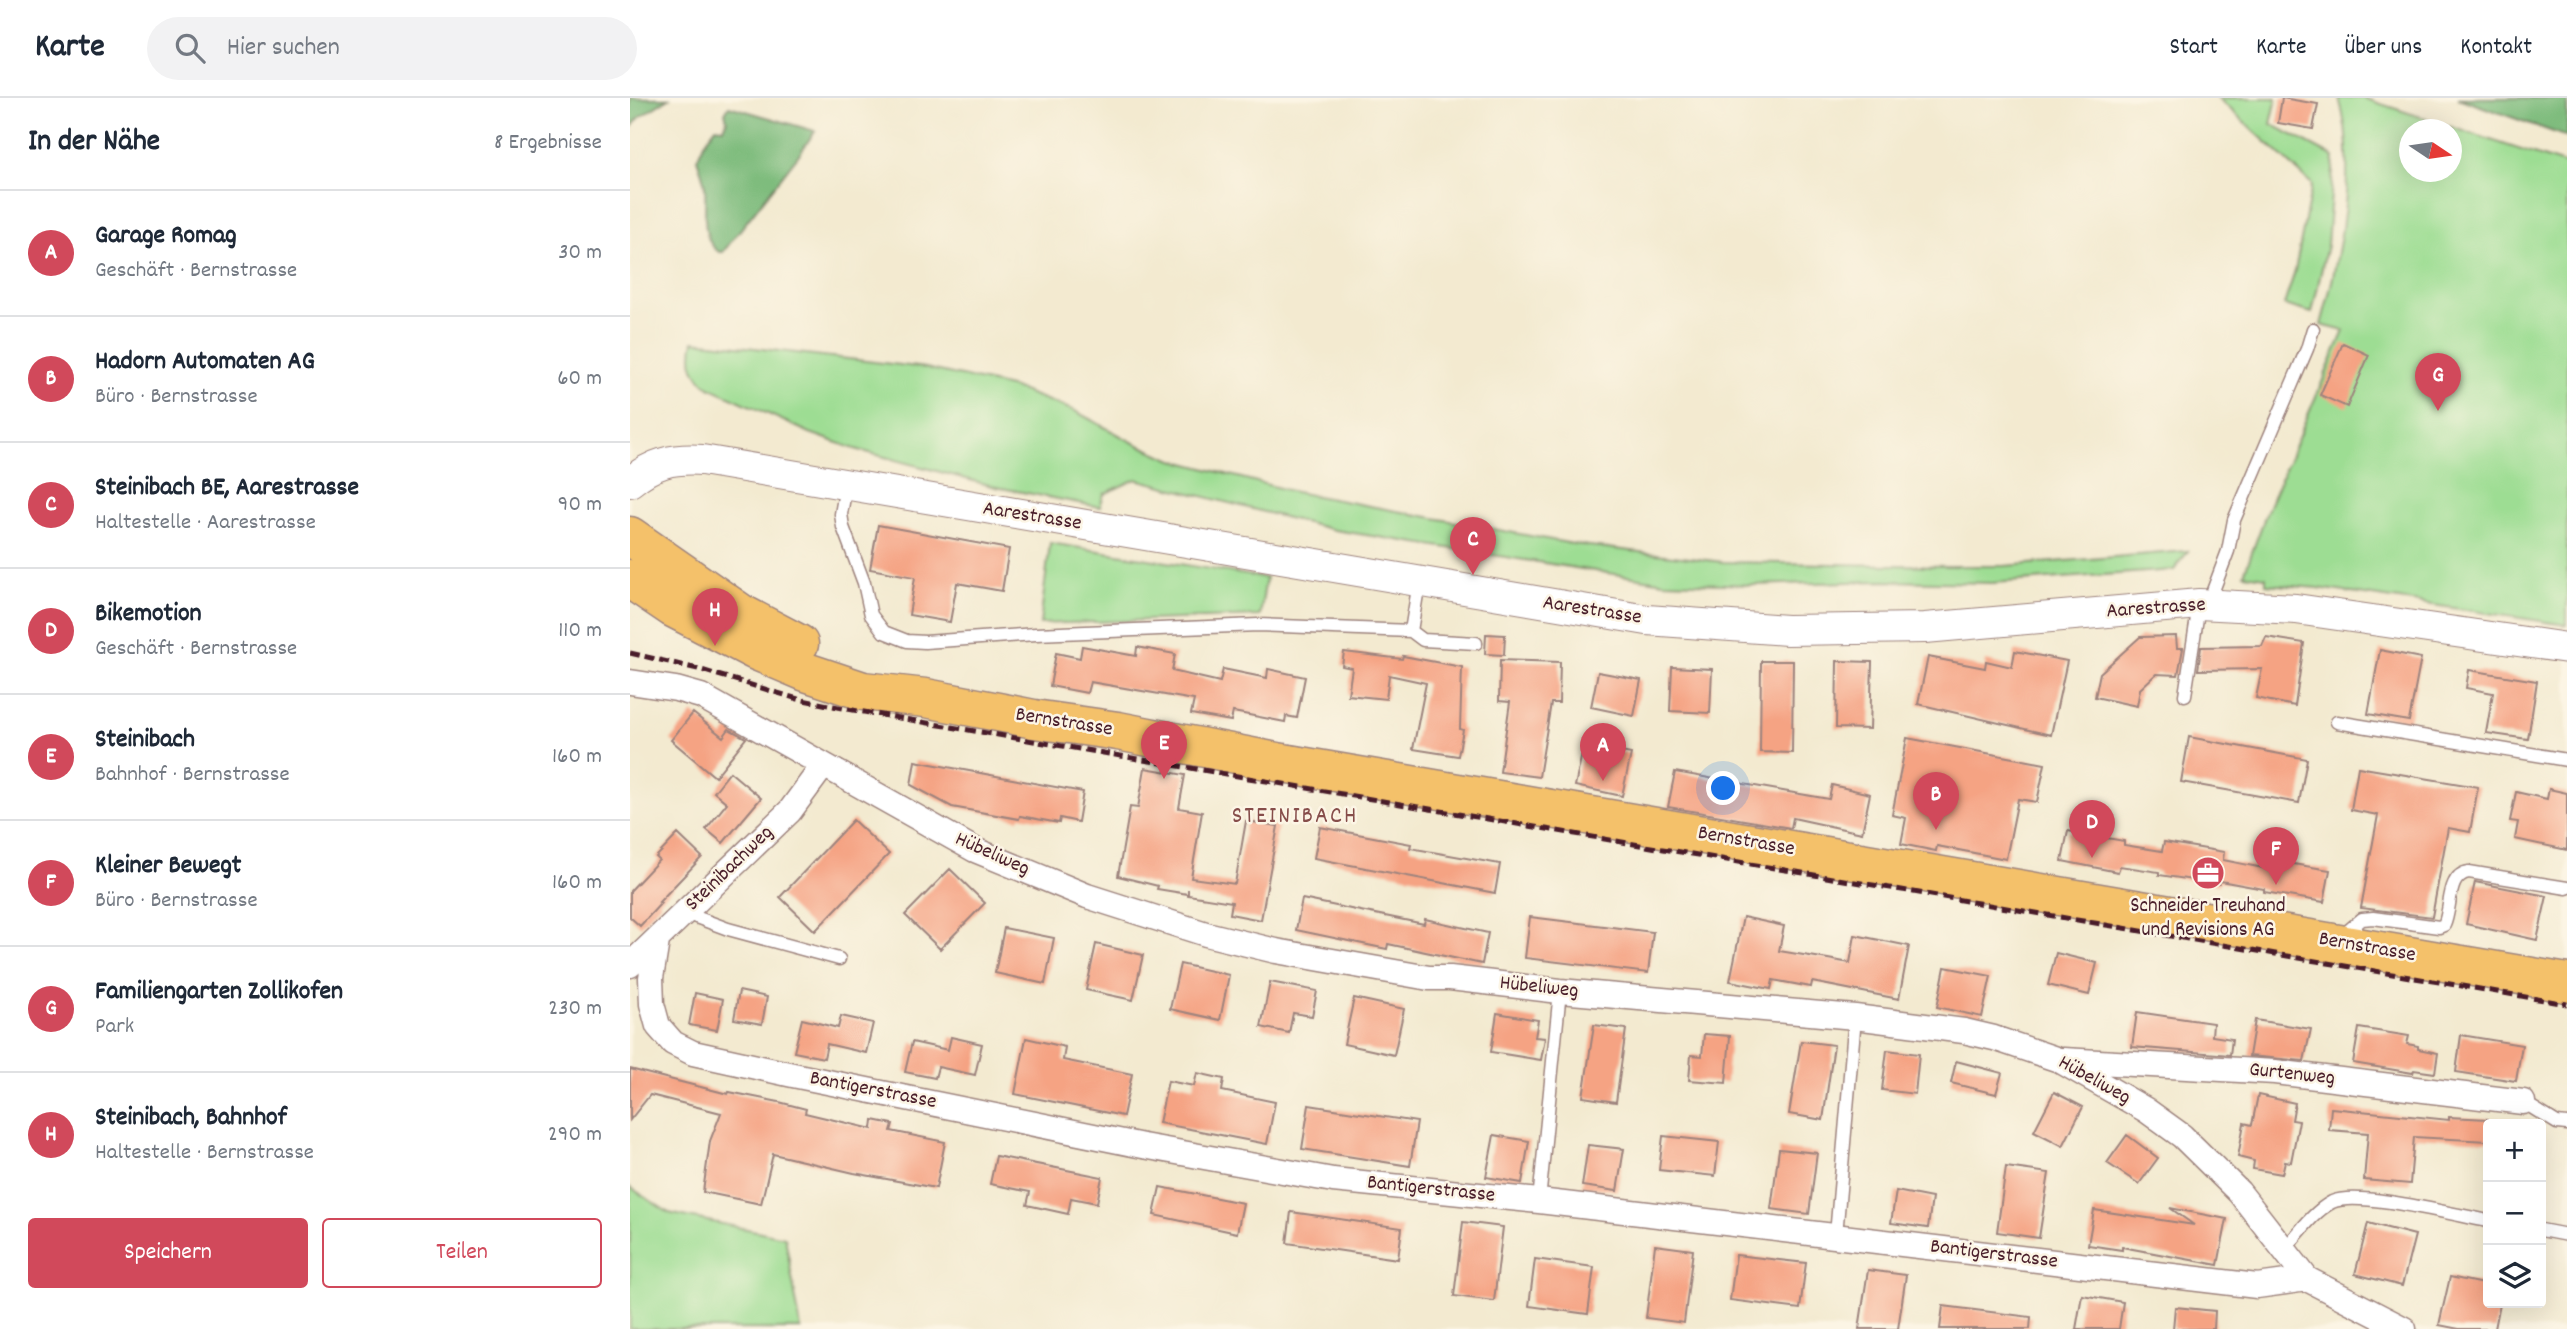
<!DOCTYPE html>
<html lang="de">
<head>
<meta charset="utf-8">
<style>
  :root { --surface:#fff; --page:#f2f2f3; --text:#1f2937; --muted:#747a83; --line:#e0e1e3; --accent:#d1495b }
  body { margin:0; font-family:Dekko,sans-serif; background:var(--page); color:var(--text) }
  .controls { position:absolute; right:21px; bottom:21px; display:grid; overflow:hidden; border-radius:7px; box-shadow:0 7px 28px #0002 }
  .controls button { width:63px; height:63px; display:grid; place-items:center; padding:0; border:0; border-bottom:2px solid var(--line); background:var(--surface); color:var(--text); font:35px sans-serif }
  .compass { position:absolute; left:1769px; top:21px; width:63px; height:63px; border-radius:50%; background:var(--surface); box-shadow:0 7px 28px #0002; rotate:103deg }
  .you { position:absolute; left:1094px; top:691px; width:24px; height:24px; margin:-18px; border:5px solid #fff; border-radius:50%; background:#1a73e8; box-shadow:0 0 0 10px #1a73e833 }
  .badge { display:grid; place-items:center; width:46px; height:46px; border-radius:50%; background:var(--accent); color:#fff; font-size:23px; font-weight:700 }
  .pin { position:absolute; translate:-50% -58px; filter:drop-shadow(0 2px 4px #0008) }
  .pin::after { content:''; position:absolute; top:37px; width:24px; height:21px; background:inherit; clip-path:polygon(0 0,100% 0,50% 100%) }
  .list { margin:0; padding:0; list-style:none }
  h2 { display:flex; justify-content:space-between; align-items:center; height:91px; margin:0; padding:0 28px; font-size:30px }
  h2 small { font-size:23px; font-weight:400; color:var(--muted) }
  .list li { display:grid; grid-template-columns:46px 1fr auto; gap:21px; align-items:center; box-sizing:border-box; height:126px; padding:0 28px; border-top:2px solid var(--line) }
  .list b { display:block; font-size:26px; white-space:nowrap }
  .list p { margin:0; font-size:23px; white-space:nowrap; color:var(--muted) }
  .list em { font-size:23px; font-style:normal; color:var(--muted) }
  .actions { display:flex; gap:14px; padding:21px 28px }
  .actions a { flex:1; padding:16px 0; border:2px solid var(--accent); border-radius:7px; text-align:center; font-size:24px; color:var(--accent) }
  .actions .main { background:var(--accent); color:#fff }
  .icon { flex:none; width:38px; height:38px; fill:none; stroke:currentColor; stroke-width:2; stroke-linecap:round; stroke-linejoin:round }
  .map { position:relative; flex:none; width:1937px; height:1231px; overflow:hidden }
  header { display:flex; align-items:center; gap:42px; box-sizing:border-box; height:98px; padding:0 35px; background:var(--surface); border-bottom:2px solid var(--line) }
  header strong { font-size:33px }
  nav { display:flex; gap:38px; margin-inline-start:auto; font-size:24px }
  .search { width:490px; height:63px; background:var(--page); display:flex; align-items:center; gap:18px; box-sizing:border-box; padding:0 24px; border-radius:38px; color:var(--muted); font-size:26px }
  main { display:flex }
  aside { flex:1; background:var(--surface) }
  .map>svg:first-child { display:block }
  .green { fill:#9ddd93; stroke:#747e5f; stroke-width:2; fill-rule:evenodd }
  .forest { fill:#7ebc7d; stroke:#646e54; stroke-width:2 }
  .building { fill:#f5a383 }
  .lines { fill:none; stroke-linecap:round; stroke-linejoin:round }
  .service-casing { stroke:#9e847e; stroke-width:15 }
  .minor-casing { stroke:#9e847e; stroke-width:27 }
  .tertiary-casing { stroke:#9e847e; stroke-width:32 }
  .primary-casing { stroke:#9e847e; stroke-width:41 }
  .service { stroke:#fff; stroke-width:12 }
  .minor { stroke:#fff; stroke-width:24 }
  .tertiary { stroke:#fff; stroke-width:30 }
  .primary { stroke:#f4c16b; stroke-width:38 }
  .rail { stroke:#4a1f2b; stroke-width:5; stroke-dasharray:10 5; stroke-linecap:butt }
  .labels { text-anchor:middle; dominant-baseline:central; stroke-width:5; stroke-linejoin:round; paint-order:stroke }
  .street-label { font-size:21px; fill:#4a1f2b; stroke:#fcf5e5 }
  .poi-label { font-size:21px; fill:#4a1f2b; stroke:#fcf5e5 }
  .quarter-label { font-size:24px; letter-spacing:2px; fill:#864d4a; stroke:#fcf5e5 }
</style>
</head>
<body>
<header>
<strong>Karte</strong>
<div class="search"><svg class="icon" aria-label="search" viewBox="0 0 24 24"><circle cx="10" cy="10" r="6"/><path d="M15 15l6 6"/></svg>Hier suchen</div>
<nav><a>Start</a><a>Karte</a><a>Über uns</a><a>Kontakt</a></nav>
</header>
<main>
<aside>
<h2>In der Nähe<small>8 Ergebnisse</small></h2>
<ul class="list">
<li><span class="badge">A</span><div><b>Garage Romag</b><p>Geschäft · Bernstrasse</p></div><em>30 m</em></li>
<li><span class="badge">B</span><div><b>Hadorn Automaten AG</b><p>Büro · Bernstrasse</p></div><em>60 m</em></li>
<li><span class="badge">C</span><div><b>Steinibach BE, Aarestrasse</b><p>Haltestelle · Aarestrasse</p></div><em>90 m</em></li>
<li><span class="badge">D</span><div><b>Bikemotion</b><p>Geschäft · Bernstrasse</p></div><em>110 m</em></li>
<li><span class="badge">E</span><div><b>Steinibach</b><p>Bahnhof · Bernstrasse</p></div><em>160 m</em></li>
<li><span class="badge">F</span><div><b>Kleiner Bewegt</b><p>Büro · Bernstrasse</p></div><em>160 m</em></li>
<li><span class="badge">G</span><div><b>Familiengarten Zollikofen</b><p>Park</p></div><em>230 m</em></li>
<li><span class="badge">H</span><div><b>Steinibach, Bahnhof</b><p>Haltestelle · Bernstrasse</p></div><em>290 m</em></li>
</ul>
<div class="actions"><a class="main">Speichern</a><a>Teilen</a></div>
</aside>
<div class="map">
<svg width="1937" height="1231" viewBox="0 0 1937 1231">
  <rect width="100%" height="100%" fill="#fcf5e5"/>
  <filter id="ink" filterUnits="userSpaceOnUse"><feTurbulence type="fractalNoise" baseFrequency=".0143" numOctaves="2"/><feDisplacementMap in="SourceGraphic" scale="14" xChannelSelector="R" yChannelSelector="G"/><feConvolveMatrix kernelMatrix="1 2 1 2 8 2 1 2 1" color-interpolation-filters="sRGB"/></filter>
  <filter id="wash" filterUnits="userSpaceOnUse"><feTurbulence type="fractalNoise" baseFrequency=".00686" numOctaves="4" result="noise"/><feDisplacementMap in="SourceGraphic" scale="28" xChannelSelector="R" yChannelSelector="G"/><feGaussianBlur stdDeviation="1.57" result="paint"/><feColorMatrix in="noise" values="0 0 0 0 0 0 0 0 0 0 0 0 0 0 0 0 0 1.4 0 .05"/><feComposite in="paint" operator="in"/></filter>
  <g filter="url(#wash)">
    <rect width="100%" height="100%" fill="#f3ead0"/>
    <!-- green -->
    <path class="green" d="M 1588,0 L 1647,0 L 1641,26 L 1704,59 L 1697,147 L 1682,215 L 1654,207 L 1665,173 L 1682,86 Z
      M 1709,0 L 1733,0 L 1937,67 L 1937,527 L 1688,490 L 1636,486 L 1636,479 L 1614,476 L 1639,408 L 1714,233 L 1691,227 C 1709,162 1729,65 1709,0 ZM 1780,32 L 1822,32 L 1822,74 L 1780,74 Z
      M 64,243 L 296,270 L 384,290 L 445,313 L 504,345 L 543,362 L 665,394 L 943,446 L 1093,464 L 1318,468 L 1374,468 L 1558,453 L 1544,472 L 1362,485 L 1251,483 L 1122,487 L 1035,484 L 704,432 L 506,381 L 474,396 L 470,409 L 366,389 L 225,351 L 180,335 L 79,289 C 63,276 59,264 64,243 Z
      M 420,445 L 636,480 L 630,518 L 410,526 Z
      M 0,1089 L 39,1115 L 155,1139 L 171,1231 L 0,1231 Z"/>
    <!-- forest -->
    <path class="forest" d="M 0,0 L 39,0 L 10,19 L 0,31 Z
      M 1828,0 L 1937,0 L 1937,39 Z
      M 99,8 L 185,33 L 170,55 L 93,154 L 89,154 C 69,141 77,110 75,89 C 74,80 70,70 67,61 L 74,45 L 86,29 L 93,30 L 97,22 L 95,15 Z"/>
    <g id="blocks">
      <!-- building -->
      <path class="building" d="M 1652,0 L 1688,6 L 1683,31 L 1648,25 Z
        M 1713,245 L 1739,257 L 1717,309 L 1690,297 Z
        M 248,427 L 379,451 L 372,493 L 327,485 L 320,524 L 279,517 L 285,479 L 240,471 Z
        M 856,536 L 875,537 L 874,557 L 855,556 Z
        M 1546,538 L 1547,550 L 1553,550 L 1548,577 L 1526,576 L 1510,591 L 1507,608 L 1465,599 L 1470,575 L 1510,539 Z
        M 1636,539 L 1674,545 L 1665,608 L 1626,600 L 1632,571 L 1568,572 L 1571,549 L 1632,548 Z
        M 452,548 L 506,558 L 507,549 L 545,556 L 542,573 L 590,584 L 593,571 L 637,580 L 638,571 L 675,579 L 667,620 L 656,618 L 655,624 L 603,614 L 601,623 L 561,616 L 564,602 L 460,584 L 457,595 L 420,588 L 426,555 L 450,560 Z
        M 1750,552 L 1791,560 L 1779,623 L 1738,616 Z
        M 1385,553 L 1437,563 L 1421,637 L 1288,606 L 1298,559 L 1355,570 L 1356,563 L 1382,569 Z
        M 714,554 L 772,561 L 773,558 L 832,569 L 830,631 L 833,632 L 828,658 L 783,651 L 796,585 L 759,577 L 756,601 L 718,597 L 722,570 L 712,568 Z
        M 870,562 L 930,564 L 929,605 L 921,605 L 909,679 L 870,674 L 880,604 L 869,603 Z
        M 1131,563 L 1163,563 L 1162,655 L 1130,654 Z
        M 1207,563 L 1242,564 L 1240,631 L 1206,630 Z
        M 1042,569 L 1082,571 L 1080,615 L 1040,613 Z
        M 1839,572 L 1907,583 L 1898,641 L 1856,635 L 1863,595 L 1836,590 Z
        M 968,574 L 1011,582 L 1004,618 L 961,609 Z
        M 63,615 L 93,639 L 99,631 L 116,640 L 85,679 L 41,642 Z
        M 1559,639 L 1677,661 L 1669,705 L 1551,684 Z
        M 1277,640 L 1415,666 L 1407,704 L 1388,701 L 1376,761 L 1307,748 L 1306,753 L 1271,746 L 1276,720 L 1262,717 Z
        M 954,646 L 1001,656 L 992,698 L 945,688 Z
        M 285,663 L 453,694 L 448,724 L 430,720 L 429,725 L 390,718 L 389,721 L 322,709 L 281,687 Z
        M 1728,669 L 1848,689 L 1840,734 L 1818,730 L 1802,819 L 1731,810 L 1748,717 L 1721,712 Z
        M 515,670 L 555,677 L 549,710 L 572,714 L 561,780 L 605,786 L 616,723 L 648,728 L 631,822 L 600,816 L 602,804 L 558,797 L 558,791 L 558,796 L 527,791 L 528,788 L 488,778 L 500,709 L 508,710 Z
        M 100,674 L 131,700 L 93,745 L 76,731 L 97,705 L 84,694 Z
        M 1045,674 L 1199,701 L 1202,687 L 1240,696 L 1232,735 L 1163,720 L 1161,730 L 1038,709 Z
        M 1919,691 L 1937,695 L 1937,752 L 1885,741 L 1888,724 L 1880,723 L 1886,694 L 1917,701 Z
        M 223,722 L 259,756 L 185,833 L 150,799 Z
        M 690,729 L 781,746 L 780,750 L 870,766 L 865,795 L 684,760 Z
        M 1438,733 L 1494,743 L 1494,747 L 1532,753 L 1534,744 L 1594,754 L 1593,762 L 1638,771 L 1639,762 L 1700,772 L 1694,804 L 1634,794 L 1634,791 L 1590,783 L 1589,786 L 1529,777 L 1529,774 L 1490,768 L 1488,774 L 1432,763 Z
        M 48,736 L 72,759 L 29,804 L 31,805 L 10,828 L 0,819 L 0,793 L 29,762 L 26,759 Z
        M 320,771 L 355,805 L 310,851 L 275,817 Z
        M 1845,784 L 1917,798 L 1907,842 L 1836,826 Z
        M 672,801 L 794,826 L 795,821 L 858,835 L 852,866 L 758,846 L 757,851 L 666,832 Z
        M 900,819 L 1023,834 L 1018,875 L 895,860 Z
        M 1113,819 L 1154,828 L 1149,853 L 1198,861 L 1220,865 L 1225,837 L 1279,848 L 1269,901 L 1182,884 L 1181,889 L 1143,882 L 1141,891 L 1100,883 Z
        M 374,830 L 424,840 L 415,886 L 365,875 Z
        M 466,846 L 513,857 L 503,902 L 456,892 Z
        M 1426,855 L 1467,865 L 1459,897 L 1418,887 Z
        M 550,866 L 599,877 L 590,922 L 540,911 Z
        M 1315,869 L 1361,878 L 1352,919 L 1307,909 Z
        M 640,884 L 687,893 L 682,918 L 663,915 L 659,935 L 631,929 Z
        M 109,893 L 137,899 L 132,926 L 104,921 Z
        M 65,895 L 93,901 L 87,932 L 59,927 Z
        M 724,900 L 774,911 L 764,957 L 714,946 Z
        M 1507,914 L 1583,925 L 1582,938 L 1602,941 L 1600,957 L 1502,949 Z
        M 867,915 L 908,922 L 905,939 L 915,940 L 911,962 L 861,954 Z
        M 211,918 L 243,925 L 236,955 L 197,946 L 194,960 L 164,954 L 172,921 L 208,930 Z
        M 1625,922 L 1681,931 L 1674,963 L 1619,958 Z
        M 964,927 L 996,931 L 986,1004 L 953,999 Z
        M 1729,930 L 1779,938 L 1777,946 L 1788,948 L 1788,951 L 1808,955 L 1805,975 L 1784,972 L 1783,975 L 1723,965 Z
        M 1074,936 L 1100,938 L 1096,985 L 1059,982 L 1061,957 L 1072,958 Z
        M 1831,937 L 1892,947 L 1886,983 L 1826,974 Z
        M 321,939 L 352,946 L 345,977 L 308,969 L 305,980 L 275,974 L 282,944 L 318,952 Z
        M 396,940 L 435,949 L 433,962 L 502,976 L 493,1018 L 385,996 Z
        M 1171,943 L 1204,947 L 1193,1022 L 1159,1016 Z
        M 1257,952 L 1289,956 L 1285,996 L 1252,992 Z
        M 1326,963 L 1372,975 L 1366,996 L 1321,985 Z
        M 0,971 L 98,996 L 99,994 L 149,1004 L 176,1011 L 175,1015 L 242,1031 L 243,1022 L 263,1026 L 261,1033 L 315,1044 L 306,1090 L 224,1075 L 143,1056 L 131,1106 L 73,1094 L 80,1043 L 91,1015 L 20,997 L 0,1022 Z
        M 567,975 L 594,981 L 592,993 L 645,1004 L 637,1046 L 529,1025 L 538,983 L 564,988 Z
        M 1424,994 L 1453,1009 L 1433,1048 L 1404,1033 Z
        M 1628,997 L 1665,1005 L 1662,1022 L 1669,1023 L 1661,1064 L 1655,1063 L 1652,1076 L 1623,1071 L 1624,1063 L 1608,1059 L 1614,1025 L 1622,1027 Z
        M 679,1007 L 787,1024 L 780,1068 L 672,1051 Z
        M 1701,1010 L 1819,1022 L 1819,1019 L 1858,1021 L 1858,1043 L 1784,1039 L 1780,1086 L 1734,1082 L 1738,1035 L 1699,1032 Z
        M 864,1037 L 899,1043 L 892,1085 L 856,1079 Z
        M 1497,1037 L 1528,1060 L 1509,1086 L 1477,1065 Z
        M 1033,1038 L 1089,1044 L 1085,1078 L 1029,1072 Z
        M 958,1047 L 994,1051 L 987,1093 L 952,1088 Z
        M 1149,1051 L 1187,1055 L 1179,1116 L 1141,1111 Z
        M 366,1058 L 472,1079 L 467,1105 L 441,1100 L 438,1116 L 397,1107 L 400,1094 L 360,1086 Z
        M 1376,1069 L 1419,1075 L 1409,1140 L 1367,1134 Z
        M 530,1089 L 613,1105 L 607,1135 L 524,1117 Z
        M 1266,1093 L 1302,1100 L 1298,1130 L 1261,1125 Z
        M 1540,1110 L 1597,1121 L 1588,1167 L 1492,1149 L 1492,1152 L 1458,1147 L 1464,1112 L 1564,1127 Z
        M 661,1114 L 772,1130 L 768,1161 L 657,1145 Z
        M 833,1124 L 873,1129 L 864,1203 L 824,1198 Z
        M 1738,1125 L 1785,1137 L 1772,1188 L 1725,1176 Z
        M 1025,1147 L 1063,1152 L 1054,1225 L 1016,1220 Z
        M 1106,1157 L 1176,1165 L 1170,1211 L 1100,1202 Z
        M 905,1161 L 964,1169 L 958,1216 L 899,1208 Z
        M 1238,1172 L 1276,1177 L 1268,1231 L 1229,1231 Z
        M 1820,1179 L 1858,1187 L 1858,1205 L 1870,1205 L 1865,1231 L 1829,1231 L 1809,1227 Z
        M 1452,1197 L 1493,1204 L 1489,1231 L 1446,1231 Z
        M 1313,1208 L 1401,1219 L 1400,1231 L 1310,1231 Z
        M 1545,1209 L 1585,1213 L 1584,1231 L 1543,1231 Z"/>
    </g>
  </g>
  <g filter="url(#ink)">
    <use href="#blocks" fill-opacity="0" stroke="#9e847e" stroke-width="2"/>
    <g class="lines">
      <defs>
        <path id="service" d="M 216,388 L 211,416 L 213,429 L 234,485 L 241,517 L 254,534 L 277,543 L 295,544 L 406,536 L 628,527 L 781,533 L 789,484
          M 1578,506 L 1598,453 L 1604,422 L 1677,251 L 1683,231
          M 781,533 L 793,542 L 846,545
          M 1555,597 L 1569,507
          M 1707,624 L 1937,662
          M 55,815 L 98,831 L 209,861
          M 1712,838 L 1732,821 L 1743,820 L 1809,829 L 1814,827 C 1822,811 1816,777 1839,774 L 1937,790
          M 1893,1004 L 1927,1025 L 1937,1026
          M 909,1103 L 930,893
          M 1911,1132 L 1937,1137
          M 1206,1137 L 1225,919
          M 1655,1151 C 1669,1135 1683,1114 1702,1104 C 1728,1092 1825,1117 1858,1123"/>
        <path id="minor" d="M 0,584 L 46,591 L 71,598 L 345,752 L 457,798 L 576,836 L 646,853 L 799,880 L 820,880 L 930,893 L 1225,919 L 1334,933 L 1364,940 L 1429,962 L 1516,1012 L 1552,1038 L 1609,1094 L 1677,1181 L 1774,1231
          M 27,843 L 21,880 L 22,906 L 28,928 L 43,945 L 63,955 L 163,977 L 513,1048 L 703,1082 L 909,1103 L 1627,1188 L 1677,1181
          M 0,867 L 160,713 L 193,668
          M 1433,962 L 1645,974 L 1893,1004"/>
        <path id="tertiary" d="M 0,384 C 23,365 42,360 72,362 L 1017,522 L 1157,532 L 1295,530 L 1569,506 L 1666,511 L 1937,550"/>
        <path id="primary" d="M 0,438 L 112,516 L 169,546
          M 0,481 L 43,510 L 124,552 L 176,574 L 233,593 L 296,600 L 404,621 L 488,633 L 647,664 L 1937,885"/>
      </defs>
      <!-- service casing -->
      <use href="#service" class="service-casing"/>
      <!-- minor casing -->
      <use href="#minor" class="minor-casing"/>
      <!-- tertiary casing -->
      <use href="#tertiary" class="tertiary-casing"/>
      <!-- primary casing -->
      <use href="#primary" class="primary-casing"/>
      <!-- service -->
      <use href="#service" class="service"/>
      <!-- minor -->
      <use href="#minor" class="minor"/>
      <!-- tertiary -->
      <use href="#tertiary" class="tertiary"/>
      <!-- primary -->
      <use href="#primary" class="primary"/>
      <!-- rail -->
      <path class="rail" d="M 0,555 L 68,571 L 168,601 L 228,613 L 1937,906"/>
    </g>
  </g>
  <!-- icons -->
  <defs>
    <symbol id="office-disc" viewBox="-11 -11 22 22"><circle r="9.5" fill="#d1495b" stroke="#fcf5e5"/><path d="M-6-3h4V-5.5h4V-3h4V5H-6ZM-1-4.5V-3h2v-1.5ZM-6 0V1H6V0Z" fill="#fff"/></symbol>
  </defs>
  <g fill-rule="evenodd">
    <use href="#office-disc" x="1559" y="756" width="38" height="38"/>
  </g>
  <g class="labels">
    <!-- street labels -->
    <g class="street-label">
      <text transform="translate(402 419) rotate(9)">Aarestrasse</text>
      <text transform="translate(1526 511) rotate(-4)">Aarestrasse</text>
      <text transform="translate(962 513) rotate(9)">Aarestrasse</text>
      <text transform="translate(434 625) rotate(9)">Bernstrasse</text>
      <text transform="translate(1116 744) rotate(10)">Bernstrasse</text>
      <text transform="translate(362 757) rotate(24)">Hübeliweg</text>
      <text transform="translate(100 771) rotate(-44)">Steinibachweg</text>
      <text transform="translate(1737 850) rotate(10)">Bernstrasse</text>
      <text transform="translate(909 890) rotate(6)">Hübeliweg</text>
      <text transform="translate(1662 977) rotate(6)">Gurtenweg</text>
      <text transform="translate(1464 983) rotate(29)">Hübeliweg</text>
      <text transform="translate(243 993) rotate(11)">Bantigerstrasse</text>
      <text transform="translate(801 1092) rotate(6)">Bantigerstrasse</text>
      <text transform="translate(1364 1157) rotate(7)">Bantigerstrasse</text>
    </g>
    <!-- poi labels -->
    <g class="poi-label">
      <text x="1578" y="809">Schneider Treuhand<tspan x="1578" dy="24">und Revisions AG</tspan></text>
    </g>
    <!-- quarter labels -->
    <g class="quarter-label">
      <text x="665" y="719">STEINIBACH</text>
    </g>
  </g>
</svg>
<div class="controls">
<button>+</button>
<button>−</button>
<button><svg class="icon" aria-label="layers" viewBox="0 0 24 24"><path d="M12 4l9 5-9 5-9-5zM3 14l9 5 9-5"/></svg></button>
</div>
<svg class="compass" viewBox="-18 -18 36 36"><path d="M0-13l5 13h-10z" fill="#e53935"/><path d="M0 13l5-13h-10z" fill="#747a83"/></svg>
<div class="you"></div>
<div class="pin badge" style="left:973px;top:683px">A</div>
<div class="pin badge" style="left:1306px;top:732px">B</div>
<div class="pin badge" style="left:843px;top:477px">C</div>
<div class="pin badge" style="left:1462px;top:760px">D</div>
<div class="pin badge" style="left:534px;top:681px">E</div>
<div class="pin badge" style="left:1646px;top:787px">F</div>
<div class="pin badge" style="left:1808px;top:313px">G</div>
<div class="pin badge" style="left:85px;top:548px">H</div>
</div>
</main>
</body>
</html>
